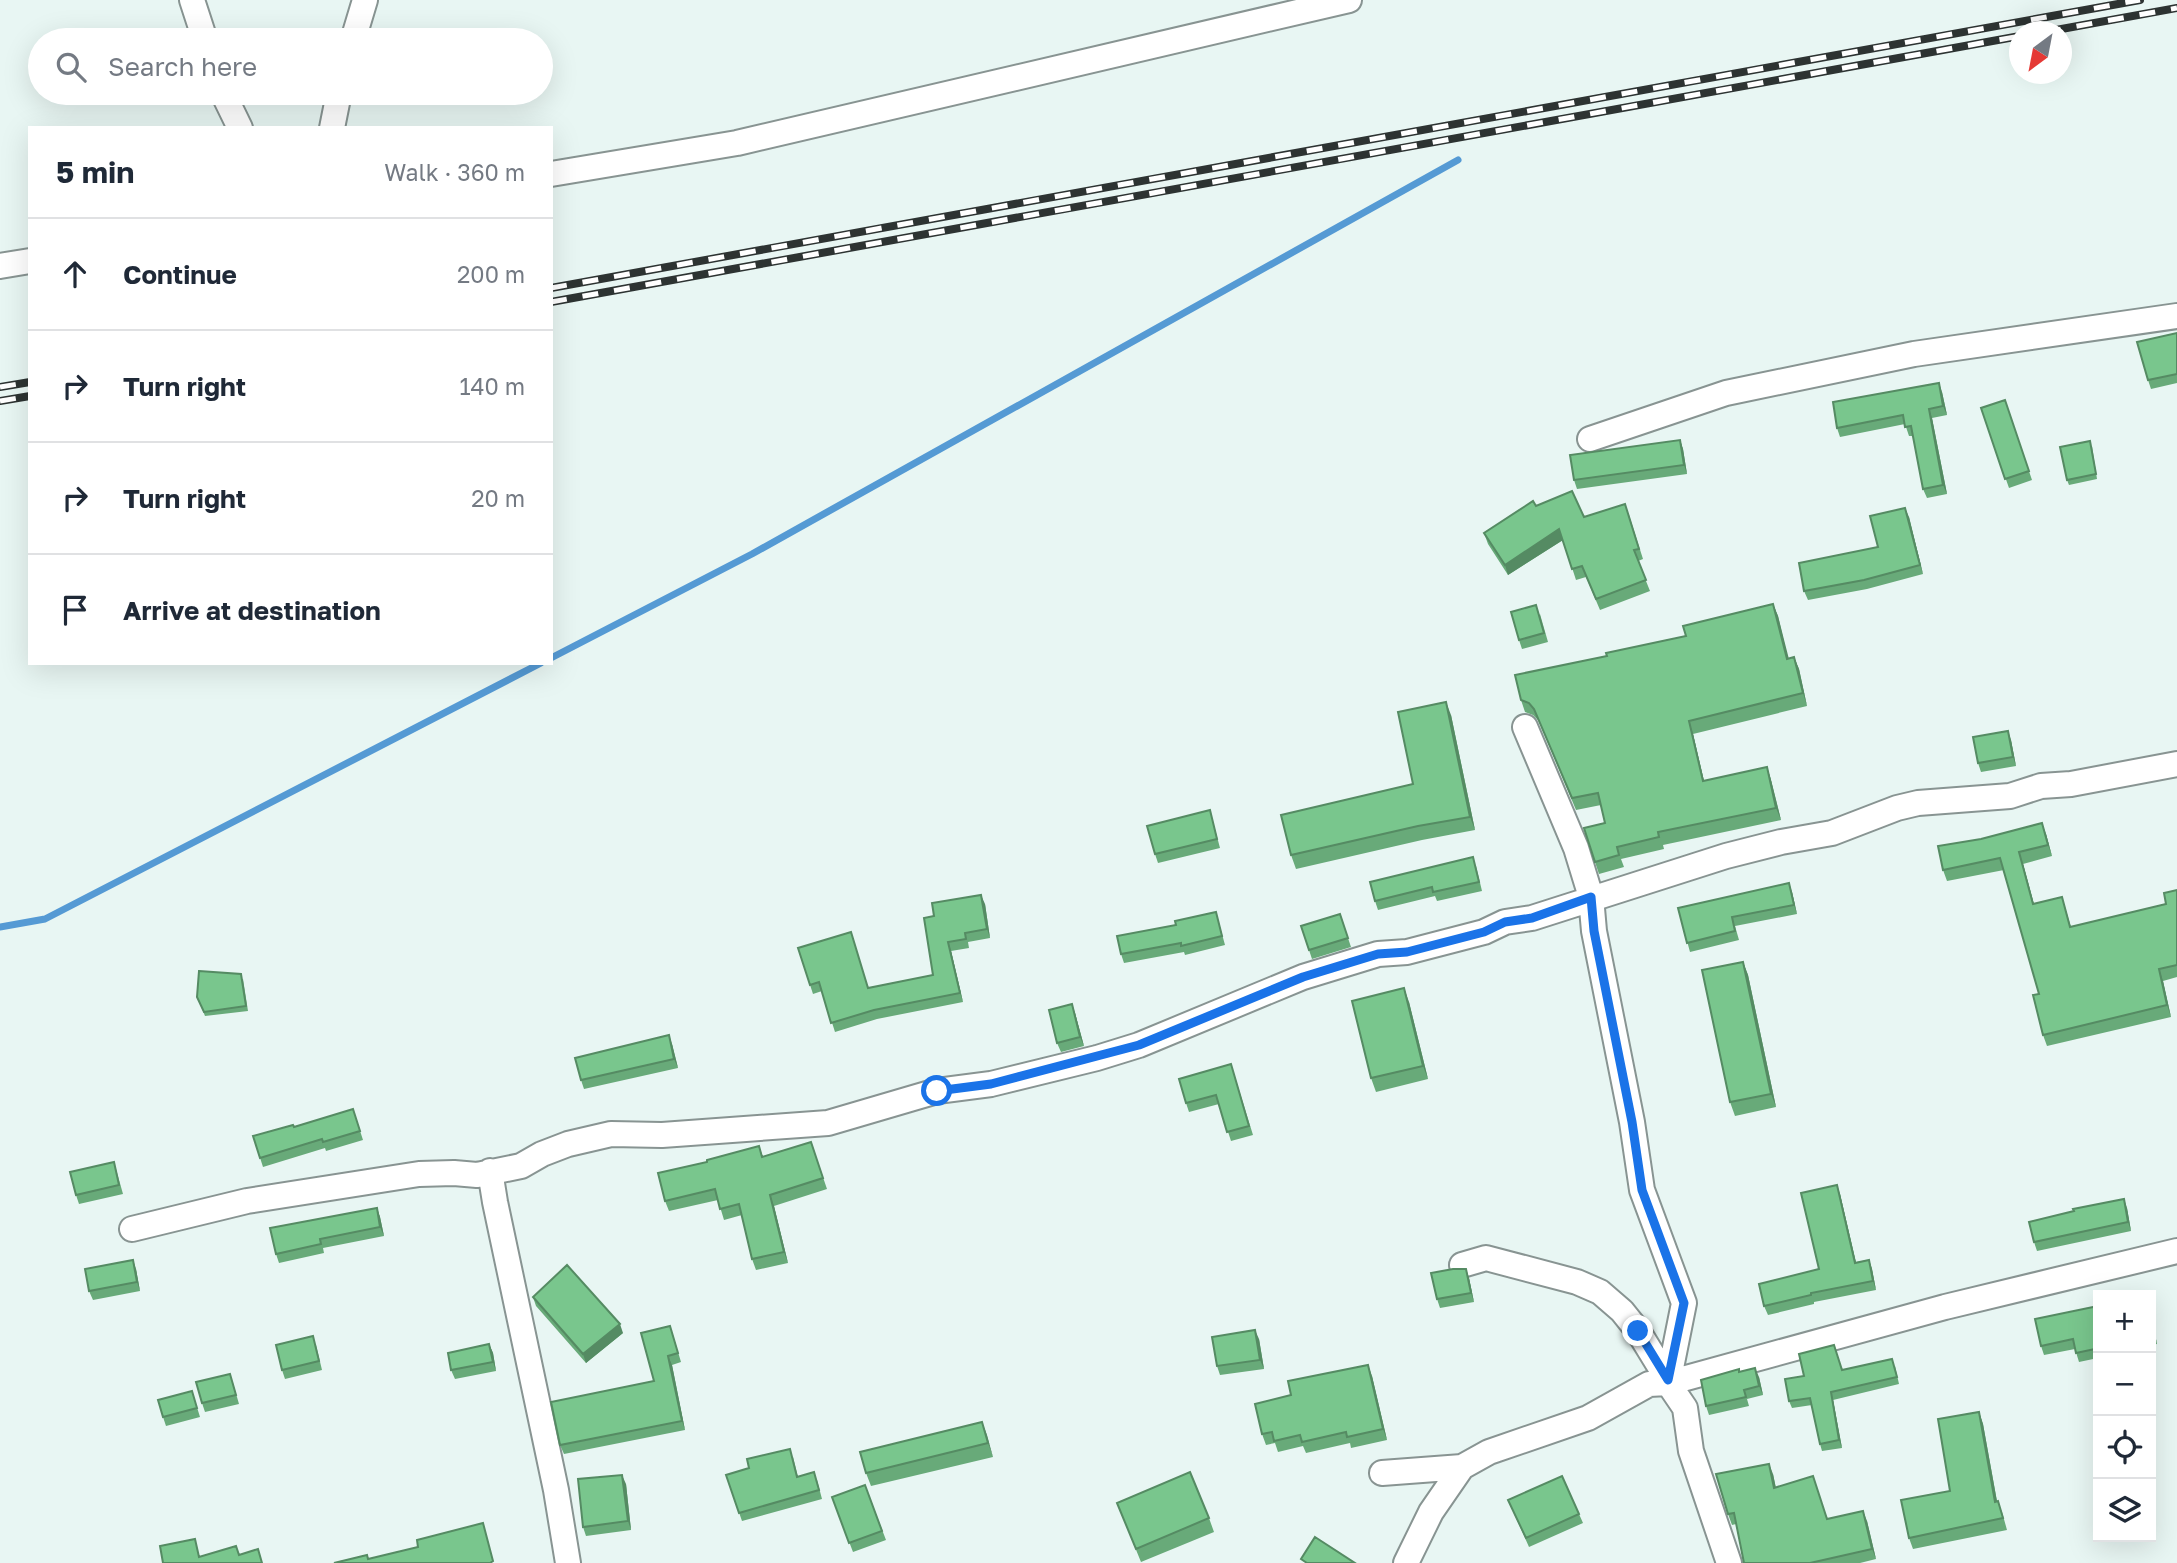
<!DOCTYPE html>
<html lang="en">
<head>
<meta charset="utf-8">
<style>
  :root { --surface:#fff; --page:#f6f6f7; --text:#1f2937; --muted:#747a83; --line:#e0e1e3 }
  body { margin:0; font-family:"Golos Text",sans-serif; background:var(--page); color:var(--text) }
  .controls { position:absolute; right:21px; bottom:21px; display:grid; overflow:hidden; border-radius:0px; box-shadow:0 7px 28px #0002 }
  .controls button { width:63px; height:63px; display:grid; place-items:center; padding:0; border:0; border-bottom:2px solid var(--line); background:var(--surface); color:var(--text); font:35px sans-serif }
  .compass { position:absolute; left:2009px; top:21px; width:63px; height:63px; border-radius:50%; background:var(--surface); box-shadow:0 7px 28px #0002; rotate:212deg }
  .stop { position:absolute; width:21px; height:21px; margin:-16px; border:5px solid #1a73e8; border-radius:50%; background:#fff }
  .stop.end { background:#1a73e8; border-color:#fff; box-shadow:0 2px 7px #0008 }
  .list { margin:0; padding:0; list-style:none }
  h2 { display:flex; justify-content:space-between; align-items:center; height:91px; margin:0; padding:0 28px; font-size:30px }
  h2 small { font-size:23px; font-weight:400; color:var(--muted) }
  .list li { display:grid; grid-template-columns:46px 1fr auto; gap:21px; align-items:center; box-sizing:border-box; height:112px; padding:0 28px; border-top:2px solid var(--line) }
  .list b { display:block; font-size:26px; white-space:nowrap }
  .list em { font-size:23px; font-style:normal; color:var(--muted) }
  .icon { flex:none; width:38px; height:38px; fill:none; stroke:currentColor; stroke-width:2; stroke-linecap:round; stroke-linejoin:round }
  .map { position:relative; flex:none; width:2177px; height:1563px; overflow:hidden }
  .search { position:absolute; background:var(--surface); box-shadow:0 7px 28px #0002; left:28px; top:28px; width:525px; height:77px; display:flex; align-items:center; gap:18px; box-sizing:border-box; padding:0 24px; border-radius:38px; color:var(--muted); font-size:26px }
  .panel { position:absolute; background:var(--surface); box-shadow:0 7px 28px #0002; left:28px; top:126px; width:525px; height:539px; border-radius:0px }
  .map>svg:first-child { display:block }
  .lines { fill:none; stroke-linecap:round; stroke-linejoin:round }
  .stream { stroke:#559ad4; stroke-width:7 }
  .minor-casing { stroke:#889492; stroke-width:28 }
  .minor { stroke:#fff; stroke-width:24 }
  .rail-casing { stroke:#2d3332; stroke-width:8 }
  .rail { stroke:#fff; stroke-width:5; stroke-dasharray:16; stroke-linecap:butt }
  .wall { fill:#68aa79 }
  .shaded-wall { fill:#558b63 }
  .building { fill:#79c68d; stroke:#558b63; stroke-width:2 }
  .route { stroke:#1a73e8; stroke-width:9 }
</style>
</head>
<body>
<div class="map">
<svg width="2177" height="1563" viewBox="0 0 2177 1563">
  <rect width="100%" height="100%" fill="#e8f6f3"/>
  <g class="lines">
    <!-- stream -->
    <path class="stream" d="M 551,658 L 752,554 L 1458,160
      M 0,927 L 45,919 L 541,663"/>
    <defs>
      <path id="minor" d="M 192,0 L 205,40
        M 353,40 L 365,0
        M 223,93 L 240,128
        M 332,128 L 339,93
        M 551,174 L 737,143 L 1349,0
        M 0,266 L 30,261
        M 1590,439 L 1726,393 L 1914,354 L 2177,316
        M 1525,727 L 1576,848 L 1591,897 L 1594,931 L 1632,1122 L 1642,1190 L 1684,1303 L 1668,1383 L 1685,1408 L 1691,1451 L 1729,1563
        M 490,1171 L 495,1202 L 556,1490 L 568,1563
        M 132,1229 L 247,1201 L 419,1174 L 454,1173 L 477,1175 L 521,1166 L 542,1154 L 568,1144 L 611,1134 L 662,1135 L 828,1123 L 937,1091 L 991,1084 L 1097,1058 L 1139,1045 L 1303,977 L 1378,954 L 1407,952 L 1484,932 L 1505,922 L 1532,918 L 1726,856 L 1781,842 L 1832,833 L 1897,808 L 1918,803 L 2010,796 L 2041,786 L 2071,784 L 2177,764
        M 1462,1265 L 1486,1258 L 1577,1282 L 1600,1292 L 1622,1311 L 1638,1331 L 1668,1380
        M 1382,1473 L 1462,1467 L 1489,1452 L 1588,1418 L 1649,1384 L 1668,1383 L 1945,1307 L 2177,1251
        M 1406,1563 L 1431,1512 L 1462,1467"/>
    </defs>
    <!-- minor casing -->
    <use href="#minor" class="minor-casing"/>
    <!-- minor -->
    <use href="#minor" class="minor"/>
    <defs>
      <path id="rail" d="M 2045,32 L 2177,8
        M 551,288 L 2140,0
        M 551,302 L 2020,36
        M 0,387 L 30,382
        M 0,401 L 30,396"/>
    </defs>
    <!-- rail casing -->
    <use href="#rail" class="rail-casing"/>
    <!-- rail -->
    <use href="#rail" class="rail"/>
  </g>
  <!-- wall -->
  <path class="wall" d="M 2177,333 L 2177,383 L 2151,389 L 2148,380 Z
    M 1942,392 L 1947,415 L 1932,418 L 1947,494 L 1927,498 L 1923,489 L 1913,436 L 1909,436 L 1905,424 L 1840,437 L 1837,428 Z
    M 2005,400 L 2032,480 L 2009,488 L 1981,408 Z
    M 1680,440 L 1683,449 L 1687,474 L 1577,489 L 1574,480 Z
    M 2092,446 L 2097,479 L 2069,485 L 2067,480 Z
    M 1536,506 L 1584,517 L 1629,515 L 1643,559 L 1638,561 L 1650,591 L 1600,610 L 1586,577 L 1576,580 L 1563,540 L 1508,575 L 1488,544 L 1484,533 Z
    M 1909,517 L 1923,574 L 1867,589 L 1808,600 L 1804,591 L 1878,547 Z
    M 1773,604 L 1778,616 L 1788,659 L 1794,657 L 1799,669 L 1807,706 L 1693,734 L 1704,781 L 1767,767 L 1771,780 L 1781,820 L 1663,845 L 1664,849 L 1621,859 L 1624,867 L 1599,874 L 1595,862 L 1605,823 L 1601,805 L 1576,810 L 1539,721 L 1533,715 L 1525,712 L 1521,700 L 1607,656 L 1686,636 Z
    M 1540,614 L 1548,642 L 1522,649 L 1519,640 Z
    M 1451,715 L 1475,830 L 1422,840 L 1296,869 L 1291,855 L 1413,784 Z
    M 2011,740 L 2016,766 L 1981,772 L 1978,763 Z
    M 1210,810 L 1220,848 L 1158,863 L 1155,854 Z
    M 2046,834 L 2052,856 L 2023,864 L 2034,904 L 2062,897 L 2071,927 L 2166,904 L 2177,890 L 2177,977 L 2163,981 L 2171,1017 L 2047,1046 L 2043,1035 L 2039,994 L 2004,870 L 1947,881 L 1943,870 Z
    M 1476,866 L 1482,891 L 1437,901 L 1435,896 L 1378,910 L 1375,901 Z
    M 1792,892 L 1797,914 L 1735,926 L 1739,940 L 1690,952 L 1678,908 Z
    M 985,904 L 990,938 L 968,942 L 969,948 L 951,951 L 963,1002 L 877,1019 L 835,1032 L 822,991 L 813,994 L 798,948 L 869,988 L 933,975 L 924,918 Z
    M 1216,912 L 1225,945 L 1185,955 L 1184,952 L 1124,963 L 1121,954 L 1176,925 Z
    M 1340,914 L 1351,947 L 1312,959 L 1301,926 Z
    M 1743,962 L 1748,975 L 1776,1107 L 1735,1116 L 1730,1102 Z
    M 243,979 L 248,1011 L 205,1016 L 197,997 Z
    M 1409,1002 L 1428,1079 L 1376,1092 L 1371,1078 Z
    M 1075,1013 L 1084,1046 L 1061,1052 L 1057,1043 Z
    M 672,1044 L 678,1068 L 584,1089 L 581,1080 Z
    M 1231,1064 L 1253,1135 L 1231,1141 L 1219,1104 L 1189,1112 L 1186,1103 Z
    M 353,1109 L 363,1140 L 326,1151 L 325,1148 L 263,1167 L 253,1136 L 294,1127 Z
    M 811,1142 L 827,1189 L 774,1206 L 788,1263 L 756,1270 L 752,1259 L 742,1215 L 724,1220 L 718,1200 L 669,1211 L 665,1201 L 707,1162 L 759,1146 L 763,1157 Z
    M 114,1162 L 123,1194 L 79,1204 L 76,1195 Z
    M 1840,1194 L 1856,1262 L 1869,1260 L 1872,1269 L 1876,1290 L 1814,1302 L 1814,1304 L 1768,1315 L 1764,1306 L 1819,1269 Z
    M 377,1208 L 380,1217 L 384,1236 L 323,1248 L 324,1253 L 279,1263 L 276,1254 Z
    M 2127,1208 L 2131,1231 L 2037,1251 L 2034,1242 L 2074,1211 Z
    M 136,1269 L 140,1291 L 93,1300 L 89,1291 Z
    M 1466,1269 L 1469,1278 L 1474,1302 L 1440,1308 L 1437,1299 Z
    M 533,1297 L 623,1333 L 586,1363 L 536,1306 Z
    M 2098,1306 L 2098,1358 L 2079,1362 L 2075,1349 L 2044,1355 L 2041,1346 Z
    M 2151,1315 L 2157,1344 L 2151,1345 Z
    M 673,1335 L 681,1362 L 672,1365 L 685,1430 L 564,1454 L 560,1445 L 654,1381 Z
    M 1259,1339 L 1264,1369 L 1220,1375 L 1217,1366 Z
    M 489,1344 L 493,1353 L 496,1371 L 455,1379 L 451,1370 Z
    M 316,1345 L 322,1370 L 285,1379 L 282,1370 Z
    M 1895,1366 L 1899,1384 L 1833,1400 L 1842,1448 L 1822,1451 L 1820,1444 L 1812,1405 L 1792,1408 L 1789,1401 L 1842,1370 Z
    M 1739,1372 L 1759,1377 L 1763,1395 L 1747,1399 L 1749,1406 L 1709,1415 L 1706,1406 Z
    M 1372,1376 L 1387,1440 L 1351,1448 L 1350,1443 L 1306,1453 L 1303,1446 L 1278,1452 L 1275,1443 L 1266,1445 L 1262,1434 Z
    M 233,1383 L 239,1404 L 205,1412 L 202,1403 Z
    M 192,1391 L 200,1417 L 166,1426 L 163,1417 Z
    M 1979,1412 L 1983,1424 L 1997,1501 L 2002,1512 L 2007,1530 L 1913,1549 L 1909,1538 L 1950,1491 Z
    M 982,1422 L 993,1457 L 871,1486 L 866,1473 Z
    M 793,1457 L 798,1477 L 817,1480 L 822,1499 L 742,1521 L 726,1475 Z
    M 1773,1474 L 1776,1488 L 1827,1519 L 1867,1521 L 1876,1559 L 1860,1563 L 1744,1563 L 1736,1524 L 1732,1525 L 1728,1514 Z
    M 626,1484 L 631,1530 L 586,1536 L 583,1527 Z
    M 865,1485 L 886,1540 L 853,1552 L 832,1497 Z
    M 1508,1500 L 1579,1514 L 1583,1523 L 1529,1547 Z
    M 1117,1503 L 1209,1518 L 1214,1532 L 1141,1562 Z"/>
  <!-- shaded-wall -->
  <path class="shaded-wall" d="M 1939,383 L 1942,392 L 1947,415 L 1943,406 Z
    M 1929,409 L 1932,418 L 1947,494 L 1943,485 Z
    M 1680,440 L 1683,449 L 1687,474 L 1684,465 Z
    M 1905,508 L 1909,517 L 1923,574 L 1920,565 Z
    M 1559,529 L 1563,540 L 1508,575 L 1505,565 Z
    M 1773,604 L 1778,616 L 1792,671 L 1787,659 Z
    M 1794,657 L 1799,669 L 1807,706 L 1803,693 Z
    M 1446,702 L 1451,715 L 1475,830 L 1470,817 Z
    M 1689,721 L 1693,734 L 1707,794 L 1703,781 Z
    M 2008,731 L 2011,740 L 2016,766 L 2013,757 Z
    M 1767,767 L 1771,780 L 1781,820 L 1776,808 Z
    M 2042,823 L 2046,834 L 2052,856 L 2048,845 Z
    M 2019,852 L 2023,864 L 2037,916 L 2033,904 Z
    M 1789,883 L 1792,892 L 1797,914 L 1794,905 Z
    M 981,895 L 985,904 L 990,938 L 987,929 Z
    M 948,942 L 951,951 L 963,1002 L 960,993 Z
    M 1743,962 L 1748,975 L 1776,1107 L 1771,1094 Z
    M 2159,969 L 2163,981 L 2171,1017 L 2167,1005 Z
    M 1404,988 L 1409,1002 L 1428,1079 L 1423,1066 Z
    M 1072,1004 L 1075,1013 L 1084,1046 L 1080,1037 Z
    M 669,1035 L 672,1044 L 678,1068 L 674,1059 Z
    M 1837,1185 L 1840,1194 L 1858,1272 L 1855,1263 Z
    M 770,1195 L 774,1206 L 788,1263 L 784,1252 Z
    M 2124,1199 L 2127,1208 L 2131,1231 L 2128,1222 Z
    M 377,1208 L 380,1217 L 384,1236 L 380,1227 Z
    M 133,1260 L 136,1269 L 140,1291 L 137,1282 Z
    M 1869,1260 L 1872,1269 L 1876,1290 L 1873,1281 Z
    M 1466,1269 L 1469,1278 L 1474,1302 L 1471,1293 Z
    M 2151,1315 L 2157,1344 L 2151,1322 Z
    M 620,1324 L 623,1333 L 586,1363 L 583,1354 Z
    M 1255,1330 L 1259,1339 L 1264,1369 L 1260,1360 Z
    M 489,1344 L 493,1353 L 496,1371 L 493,1362 Z
    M 668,1356 L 672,1365 L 685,1430 L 682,1421 Z
    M 1368,1365 L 1372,1376 L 1387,1440 L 1383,1429 Z
    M 1755,1368 L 1759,1377 L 1763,1395 L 1759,1386 Z
    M 1831,1392 L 1833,1400 L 1842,1448 L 1839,1440 Z
    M 1979,1412 L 1983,1424 L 1999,1513 L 1995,1502 Z
    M 982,1422 L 987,1435 L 993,1457 L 988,1443 Z
    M 1769,1464 L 1773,1474 L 1778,1499 L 1774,1488 Z
    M 622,1475 L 626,1484 L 631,1530 L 628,1521 Z
    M 1863,1511 L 1867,1521 L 1876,1559 L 1872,1549 Z"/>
  <!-- building -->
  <path class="building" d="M 2177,333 L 2177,374 L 2148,380 L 2137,342 Z
    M 1939,383 L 1943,406 L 1929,409 L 1943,485 L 1923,489 L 1911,426 L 1905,427 L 1903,415 L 1837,428 L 1833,402 Z
    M 2005,400 L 2029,471 L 2005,479 L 1981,408 Z
    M 1680,440 L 1684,465 L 1574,480 L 1570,455 Z
    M 2090,441 L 2096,474 L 2067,480 L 2060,447 Z
    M 1572,491 L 1584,517 L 1625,504 L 1639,549 L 1634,550 L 1646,580 L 1596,599 L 1582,566 L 1572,569 L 1559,529 L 1505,565 L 1484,533 L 1533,501 L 1536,506 Z
    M 1905,508 L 1920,565 L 1864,580 L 1804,591 L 1799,563 L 1878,547 L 1870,516 Z
    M 1773,604 L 1787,659 L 1794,657 L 1803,693 L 1689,721 L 1703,781 L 1767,767 L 1776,808 L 1658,832 L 1659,837 L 1617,847 L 1619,855 L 1595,862 L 1584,828 L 1605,823 L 1598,793 L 1572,798 L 1534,709 L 1529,703 L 1521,700 L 1515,675 L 1607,656 L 1606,653 L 1686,636 L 1683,626 Z
    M 1536,605 L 1544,633 L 1519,640 L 1511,612 Z
    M 1446,702 L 1470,817 L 1418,826 L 1291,855 L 1281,815 L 1413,784 L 1398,712 Z
    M 2008,731 L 2013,757 L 1978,763 L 1973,737 Z
    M 1210,810 L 1217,839 L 1155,854 L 1147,826 Z
    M 2042,823 L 2048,845 L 2019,852 L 2033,904 L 2062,897 L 2070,927 L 2166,904 L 2164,893 L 2177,890 L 2177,965 L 2159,969 L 2167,1005 L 2043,1035 L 2033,995 L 2039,994 L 2000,858 L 1943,870 L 1938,846 L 1981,839 Z
    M 1473,857 L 1479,882 L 1433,892 L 1432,887 L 1375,901 L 1370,882 Z
    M 1789,883 L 1794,905 L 1732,917 L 1735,931 L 1687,943 L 1678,908 Z
    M 981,895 L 987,929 L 965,933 L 966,939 L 948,942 L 960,993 L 874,1010 L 831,1023 L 819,982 L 810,985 L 798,948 L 851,932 L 868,988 L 933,975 L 924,918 L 934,916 L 932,903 Z
    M 1216,912 L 1222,936 L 1181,946 L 1181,943 L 1121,954 L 1117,936 L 1176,925 L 1175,921 Z
    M 1340,914 L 1348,938 L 1309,950 L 1301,926 Z
    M 1743,962 L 1771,1094 L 1730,1102 L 1702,970 Z
    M 199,971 L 241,974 L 246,1006 L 204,1012 L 197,997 Z
    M 1404,988 L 1423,1066 L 1371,1078 L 1352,1001 Z
    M 1072,1004 L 1080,1037 L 1057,1043 L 1049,1010 Z
    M 669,1035 L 674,1059 L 581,1080 L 575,1058 Z
    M 1231,1064 L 1249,1126 L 1227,1132 L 1216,1095 L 1186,1103 L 1179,1079 Z
    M 353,1109 L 360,1131 L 323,1142 L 322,1139 L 260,1158 L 253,1136 L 293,1125 L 294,1127 Z
    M 811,1142 L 823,1178 L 770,1195 L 784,1252 L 752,1259 L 739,1204 L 720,1209 L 715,1189 L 665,1201 L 658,1173 L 707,1162 L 707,1160 L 759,1146 L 762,1157 Z
    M 114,1162 L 119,1185 L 76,1195 L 70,1172 Z
    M 1837,1185 L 1855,1263 L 1869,1260 L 1873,1281 L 1811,1293 L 1811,1295 L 1764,1306 L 1759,1284 L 1819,1269 L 1801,1193 Z
    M 2124,1199 L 2128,1222 L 2034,1242 L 2029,1222 L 2074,1211 L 2073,1209 Z
    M 377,1208 L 380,1227 L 320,1239 L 321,1244 L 276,1254 L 270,1228 Z
    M 133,1260 L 137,1282 L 89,1291 L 85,1269 Z
    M 567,1265 L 620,1324 L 583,1354 L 533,1297 Z
    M 1453,1269 L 1466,1269 L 1471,1293 L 1437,1299 L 1431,1273 Z
    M 2098,1306 L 2098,1345 L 2095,1346 L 2095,1349 L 2076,1353 L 2073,1339 L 2041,1346 L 2035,1319 Z
    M 2151,1322 L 2153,1335 L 2151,1335 Z
    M 670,1326 L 678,1353 L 668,1356 L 682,1421 L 560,1445 L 551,1402 L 654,1381 L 641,1333 Z
    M 1255,1330 L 1260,1360 L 1217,1366 L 1212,1337 Z
    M 313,1336 L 319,1361 L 282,1370 L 276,1345 Z
    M 489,1344 L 493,1362 L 451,1370 L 448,1353 Z
    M 1834,1345 L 1842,1370 L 1892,1359 L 1897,1377 L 1831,1392 L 1839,1440 L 1820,1444 L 1810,1398 L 1789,1401 L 1785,1379 L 1804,1376 L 1799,1354 Z
    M 1368,1365 L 1383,1429 L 1347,1437 L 1346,1432 L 1302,1442 L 1300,1435 L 1274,1441 L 1272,1432 L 1262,1434 L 1255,1404 L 1291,1395 L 1288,1381 Z
    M 1755,1368 L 1759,1386 L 1744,1390 L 1746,1397 L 1706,1406 L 1701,1380 L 1739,1369 L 1739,1372 Z
    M 230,1374 L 236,1395 L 202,1403 L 196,1382 Z
    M 192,1391 L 197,1408 L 163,1417 L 158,1400 Z
    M 1979,1412 L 1995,1502 L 1998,1501 L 2003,1518 L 1909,1538 L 1901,1500 L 1950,1491 L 1938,1419 Z
    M 982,1422 L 988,1443 L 866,1473 L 860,1452 Z
    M 790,1449 L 797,1477 L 814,1472 L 819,1490 L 739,1513 L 726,1475 L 749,1468 L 747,1459 Z
    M 1769,1464 L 1774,1488 L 1813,1476 L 1827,1519 L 1863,1511 L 1872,1549 L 1810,1563 L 1744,1563 L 1734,1513 L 1728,1514 L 1716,1474 Z
    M 1190,1472 L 1209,1518 L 1136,1549 L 1117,1503 Z
    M 622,1475 L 628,1521 L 583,1527 L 578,1479 Z
    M 1562,1476 L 1579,1514 L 1526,1538 L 1508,1500 Z
    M 865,1485 L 882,1531 L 849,1543 L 832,1497 Z
    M 483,1523 L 493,1561 L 490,1563 L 334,1563 L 367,1555 L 368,1559 L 418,1547 L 417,1540 Z
    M 1315,1537 L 1355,1563 L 1307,1563 L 1301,1559 Z
    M 195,1539 L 199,1557 L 236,1546 L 239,1555 L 258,1549 L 262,1563 L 163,1563 L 160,1546 Z"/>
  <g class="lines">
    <!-- route -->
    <path class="route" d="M 937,1091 L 991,1084 L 1139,1045 L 1303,977 L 1378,954 L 1407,952 L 1484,932 L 1505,922 L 1532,918 L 1591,897 L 1594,931 L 1632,1122 L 1642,1190 L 1684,1303 L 1668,1380 L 1638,1331"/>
  </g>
</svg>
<div class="controls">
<button>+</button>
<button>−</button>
<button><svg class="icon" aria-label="locate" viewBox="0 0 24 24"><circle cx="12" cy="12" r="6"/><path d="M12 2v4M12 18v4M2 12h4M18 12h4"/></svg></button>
<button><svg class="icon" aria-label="layers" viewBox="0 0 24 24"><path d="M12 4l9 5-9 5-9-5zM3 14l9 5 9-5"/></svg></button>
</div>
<svg class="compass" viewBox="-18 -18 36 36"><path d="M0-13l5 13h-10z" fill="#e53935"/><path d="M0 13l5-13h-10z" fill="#747a83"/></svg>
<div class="stop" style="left:937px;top:1091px"></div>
<div class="stop end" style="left:1638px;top:1331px"></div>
<div class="search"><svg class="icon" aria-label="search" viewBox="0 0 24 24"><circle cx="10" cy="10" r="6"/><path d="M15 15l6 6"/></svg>Search here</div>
<section class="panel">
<h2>5 min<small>Walk · 360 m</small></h2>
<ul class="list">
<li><svg class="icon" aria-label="ahead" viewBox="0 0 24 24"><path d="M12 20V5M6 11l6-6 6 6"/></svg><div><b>Continue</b></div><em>200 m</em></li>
<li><svg class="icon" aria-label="right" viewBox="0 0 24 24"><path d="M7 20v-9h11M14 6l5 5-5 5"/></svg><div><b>Turn right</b></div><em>140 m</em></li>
<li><svg class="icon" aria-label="right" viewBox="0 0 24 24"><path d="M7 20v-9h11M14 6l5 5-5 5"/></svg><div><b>Turn right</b></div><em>20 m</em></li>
<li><svg class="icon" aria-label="arrive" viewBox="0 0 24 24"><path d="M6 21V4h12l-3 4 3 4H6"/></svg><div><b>Arrive at destination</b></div></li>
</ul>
</section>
</div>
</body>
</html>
